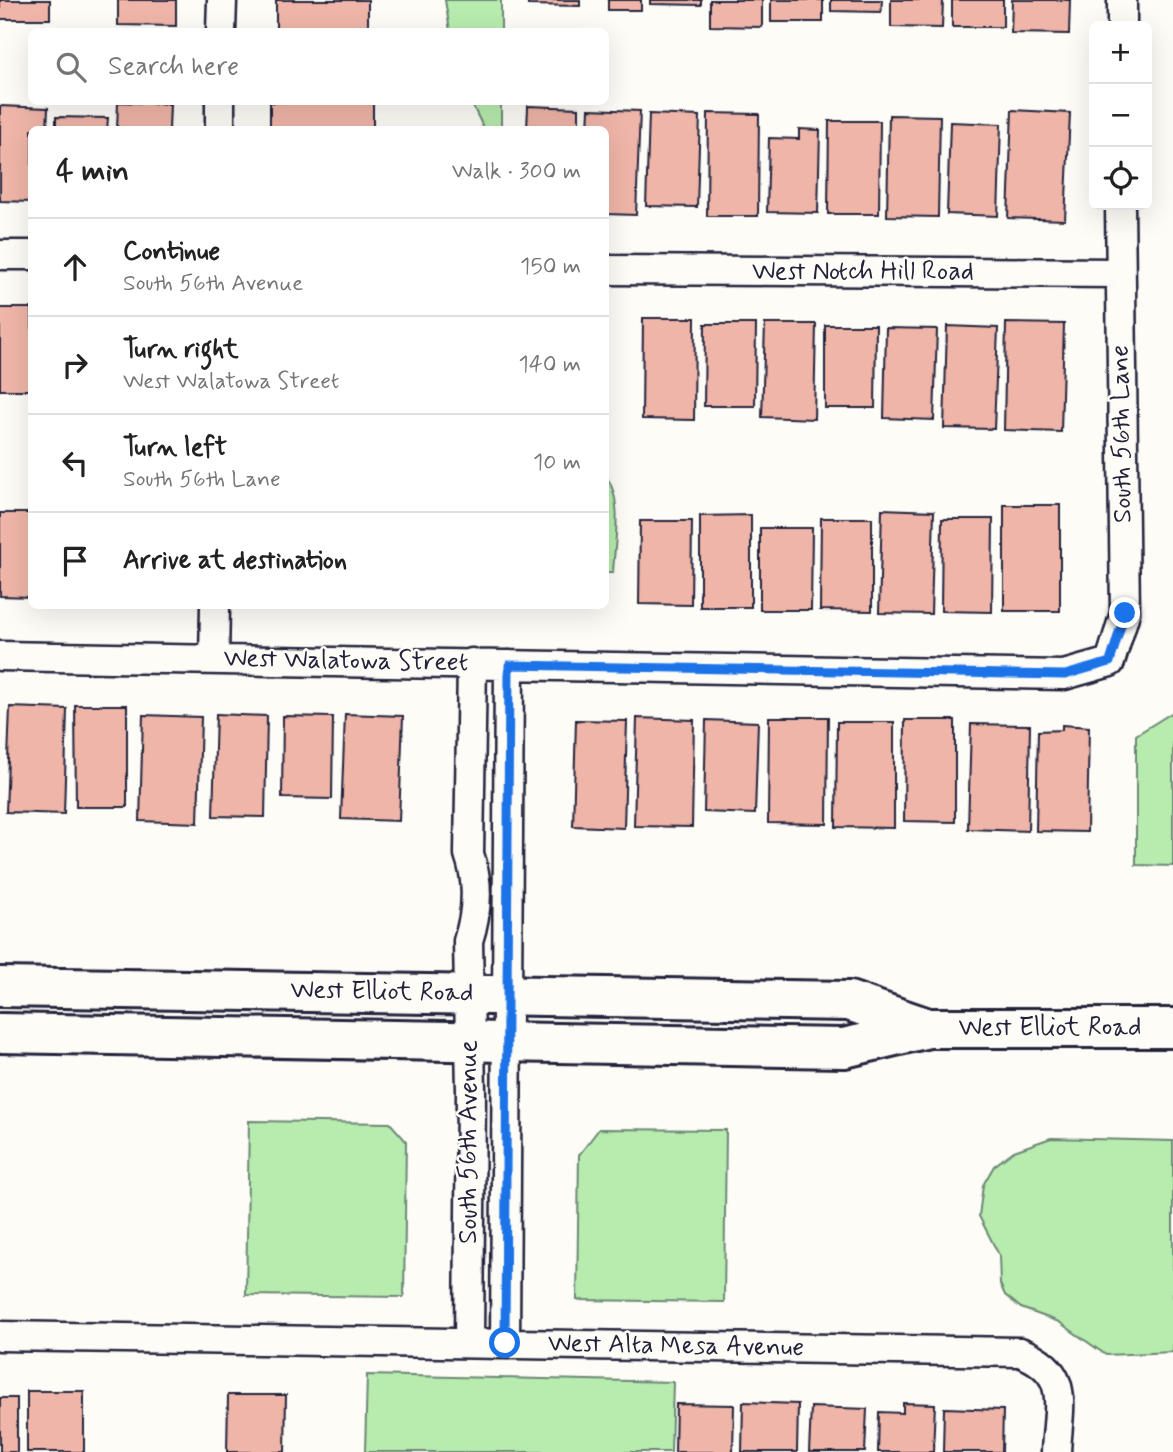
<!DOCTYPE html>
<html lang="en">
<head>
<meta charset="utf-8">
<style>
  :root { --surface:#fff; --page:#f6f6f6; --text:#222; --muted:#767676; --line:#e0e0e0 }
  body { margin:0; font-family:Mynerve,sans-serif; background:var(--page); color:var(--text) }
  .controls { position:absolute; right:21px; top:21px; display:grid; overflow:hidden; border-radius:10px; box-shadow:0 7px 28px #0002 }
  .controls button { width:63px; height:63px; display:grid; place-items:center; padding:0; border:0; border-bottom:2px solid var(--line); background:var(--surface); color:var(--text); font:35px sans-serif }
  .stop { position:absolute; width:21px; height:21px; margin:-16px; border:5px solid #1a73e8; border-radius:50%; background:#fff }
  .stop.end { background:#1a73e8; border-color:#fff; box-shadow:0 2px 7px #0008 }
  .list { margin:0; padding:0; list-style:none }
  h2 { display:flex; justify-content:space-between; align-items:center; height:91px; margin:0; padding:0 28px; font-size:30px }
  h2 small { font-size:23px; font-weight:400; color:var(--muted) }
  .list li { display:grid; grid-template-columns:46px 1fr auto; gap:21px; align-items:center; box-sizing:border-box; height:98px; padding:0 28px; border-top:2px solid var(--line) }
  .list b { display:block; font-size:26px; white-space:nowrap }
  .list p { margin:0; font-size:23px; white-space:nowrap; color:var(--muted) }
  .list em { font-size:23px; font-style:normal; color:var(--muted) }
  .icon { flex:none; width:38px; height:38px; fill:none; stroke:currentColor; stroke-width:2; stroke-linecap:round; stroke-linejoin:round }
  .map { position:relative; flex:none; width:1173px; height:1452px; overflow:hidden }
  .search { position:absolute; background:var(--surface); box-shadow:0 7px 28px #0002; left:28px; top:28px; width:581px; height:77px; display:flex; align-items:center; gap:18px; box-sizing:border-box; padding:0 24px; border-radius:10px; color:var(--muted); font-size:26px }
  .panel { position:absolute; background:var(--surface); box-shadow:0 7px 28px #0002; left:28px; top:126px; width:581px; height:483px; border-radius:10px }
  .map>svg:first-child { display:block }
  .green { fill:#b7ecae; stroke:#6c8774; stroke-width:2 }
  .building { fill:#efb5a8; stroke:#22223b; stroke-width:2 }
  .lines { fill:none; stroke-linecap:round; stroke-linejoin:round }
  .minor-casing { stroke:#22223b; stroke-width:33 }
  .secondary-casing { stroke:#22223b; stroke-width:44 }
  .minor { stroke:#fdfcf7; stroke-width:28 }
  .secondary { stroke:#fdfcf7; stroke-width:38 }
  .route { stroke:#1a73e8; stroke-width:9 }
  .labels { text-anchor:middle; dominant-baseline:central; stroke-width:5; stroke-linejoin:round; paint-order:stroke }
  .street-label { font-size:26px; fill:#22223b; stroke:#fdfcf7 }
</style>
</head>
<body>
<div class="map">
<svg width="1173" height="1452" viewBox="0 0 1173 1452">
  <rect width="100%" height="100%" fill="#fdfcf7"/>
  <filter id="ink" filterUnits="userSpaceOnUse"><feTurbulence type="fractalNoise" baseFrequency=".0143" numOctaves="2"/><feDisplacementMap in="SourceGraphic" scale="14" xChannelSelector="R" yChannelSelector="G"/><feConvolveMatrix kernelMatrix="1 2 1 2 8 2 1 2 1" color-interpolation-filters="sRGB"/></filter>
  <g filter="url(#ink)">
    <!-- green -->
    <path class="green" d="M 445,0 L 501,0 L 501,31 L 450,31 Z
      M 471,102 L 501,102 L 501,129 L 484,129 Z
      M 606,476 C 624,500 614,545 613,573 L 606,573 Z
      M 1173,712 L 1173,866 L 1136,865 L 1136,735 Z
      M 249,1121 L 390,1123 L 406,1141 L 404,1297 L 246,1295 Z
      M 599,1129 L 726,1130 L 724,1302 L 577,1300 L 579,1155 Z
      M 1051,1138 L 1173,1141 L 1173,1352 L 1106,1355 L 1059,1322 L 1021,1308 L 1005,1295 L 1000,1284 L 999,1255 L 979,1216 L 983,1185 L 994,1166 L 1014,1151 Z
      M 367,1375 L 673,1382 L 671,1452 L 365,1452 Z"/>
    <!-- building -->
    <path class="building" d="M 0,0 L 50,0 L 50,19 L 0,19 Z
      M 118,0 L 176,0 L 176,26 L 118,25 Z
      M 276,0 L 368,0 L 368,32 L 276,32 Z
      M 528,0 L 580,0 L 580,6 L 528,5 Z
      M 608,0 L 641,0 L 641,10 L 608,10 Z
      M 650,0 L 701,0 L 701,5 L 650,4 Z
      M 710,0 L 762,0 L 762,27 L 710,26 Z
      M 771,0 L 823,0 L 823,22 L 771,22 Z
      M 831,0 L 882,0 L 881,12 L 831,11 Z
      M 891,0 L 943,0 L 942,28 L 891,27 Z
      M 952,0 L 1003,0 L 1003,27 L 952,27 Z
      M 1012,0 L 1070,0 L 1069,34 L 1011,33 Z
      M 118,102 L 170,104 L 169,130 L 117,130 Z
      M 270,102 L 373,103 L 373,130 L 270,130 Z
      M 0,106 L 48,108 L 47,130 L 32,130 L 32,202 L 0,201 Z
      M 528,106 L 579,108 L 579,130 L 527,130 Z
      M 589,109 L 640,111 L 636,215 L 606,214 L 606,130 L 588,130 Z
      M 1012,110 L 1070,113 L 1065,220 L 1008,218 Z
      M 708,113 L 759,114 L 758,216 L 707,216 Z
      M 649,114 L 700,116 L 697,207 L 646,206 Z
      M 889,115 L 940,116 L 938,217 L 887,216 Z
      M 56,117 L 108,118 L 107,130 L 56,130 Z
      M 829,121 L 880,121 L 879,214 L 828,214 Z
      M 950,122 L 1001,124 L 998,216 L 947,214 Z
      M 799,129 L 820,130 L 818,213 L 767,212 L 769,138 L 799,139 Z
      M 0,308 L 32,308 L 32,390 L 0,390 Z
      M 643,318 L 695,318 L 694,420 L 642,419 Z
      M 1006,323 L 1064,324 L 1061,432 L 1004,430 Z
      M 705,324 L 756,324 L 755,406 L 704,406 Z
      M 765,324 L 816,324 L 814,419 L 762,417 Z
      M 825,325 L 876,325 L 875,408 L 825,408 Z
      M 947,326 L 998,328 L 994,429 L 944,428 Z
      M 886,328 L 937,329 L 934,420 L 884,418 Z
      M 1004,505 L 1060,505 L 1060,611 L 1004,611 Z
      M 882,509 L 934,511 L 931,614 L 879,613 Z
      M 0,513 L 32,513 L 32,597 L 0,596 Z
      M 751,515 L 751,607 L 700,607 L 700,516 Z
      M 821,518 L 872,518 L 872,611 L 820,610 Z
      M 942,519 L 993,519 L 992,612 L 941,611 Z
      M 640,521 L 692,521 L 691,605 L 639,604 Z
      M 760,528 L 812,528 L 811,610 L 760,610 Z
      M 75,705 L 127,705 L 127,807 L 76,807 Z
      M 10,707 L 67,709 L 64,814 L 6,812 Z
      M 216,714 L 267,716 L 265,817 L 213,816 Z
      M 345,714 L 403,716 L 399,821 L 341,819 Z
      M 143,715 L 201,717 L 198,823 L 140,821 Z
      M 283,716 L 333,717 L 332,799 L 282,798 Z
      M 769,717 L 828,717 L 827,824 L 768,823 Z
      M 637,718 L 694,720 L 692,827 L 634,826 Z
      M 576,720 L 627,721 L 624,828 L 573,826 Z
      M 706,720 L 758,722 L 755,814 L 704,812 Z
      M 905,720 L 955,720 L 955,822 L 904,821 Z
      M 837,722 L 894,722 L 894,828 L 836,827 Z
      M 971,724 L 1030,725 L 1028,831 L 968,829 Z
      M 1062,725 L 1089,727 L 1087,832 L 1036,831 L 1038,731 L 1062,730 Z
      M 27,1391 L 84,1391 L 84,1452 L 27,1452 Z
      M 228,1395 L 286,1395 L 285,1452 L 227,1452 Z
      M 0,1398 L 17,1398 L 17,1452 L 0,1452 Z
      M 743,1402 L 798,1404 L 797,1452 L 742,1452 Z
      M 903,1403 L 935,1404 L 933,1452 L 878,1452 L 879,1412 L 903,1413 Z
      M 676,1404 L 734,1405 L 733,1452 L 675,1452 Z
      M 811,1407 L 867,1409 L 865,1452 L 809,1452 Z
      M 944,1408 L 1003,1410 L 1002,1452 L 943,1452 Z"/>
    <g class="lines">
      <defs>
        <path id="minor" d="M 1122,26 L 1122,0
          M 221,32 L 222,0
          M 220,130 L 220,102
          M 0,255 L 32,255
          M 606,270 L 1120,273
          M 0,656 L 1064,675 L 1110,662 L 1125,613 L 1120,205
          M 214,659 L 215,606
          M 0,1336 L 1020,1352 C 1072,1372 1058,1405 1056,1452
          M 469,1343 L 471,1091 L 468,941 C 477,913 479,882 469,854 L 472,663
          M 505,1343 L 509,665"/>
        <path id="secondary" d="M 0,987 L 849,1001 L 928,1028
          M 0,1033 L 844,1048 L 928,1028 L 1173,1028"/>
      </defs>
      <!-- minor casing -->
      <use href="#minor" class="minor-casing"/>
      <!-- secondary casing -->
      <use href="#secondary" class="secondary-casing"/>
      <!-- minor -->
      <use href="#minor" class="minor"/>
      <!-- secondary -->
      <use href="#secondary" class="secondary"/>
    </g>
  </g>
  <g class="lines" filter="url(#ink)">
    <!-- route -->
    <path class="route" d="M 505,1343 L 509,665 L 1065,675 L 1110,662 L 1125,613"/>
  </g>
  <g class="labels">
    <!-- street labels -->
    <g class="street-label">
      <text x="863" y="272">West Notch Hill Road</text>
      <text transform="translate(1122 434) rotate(-91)">South 56th Lane</text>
      <text transform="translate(346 661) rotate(1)">West Walatowa Street</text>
      <text transform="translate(382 992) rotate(1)">West Elliot Road</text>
      <text x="1050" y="1028">West Elliot Road</text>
      <text transform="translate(469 1142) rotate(-90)">South 56th Avenue</text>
      <text transform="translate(676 1346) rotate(1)">West Alta Mesa Avenue</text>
    </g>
  </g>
</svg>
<div class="controls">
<button>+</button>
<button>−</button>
<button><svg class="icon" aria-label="locate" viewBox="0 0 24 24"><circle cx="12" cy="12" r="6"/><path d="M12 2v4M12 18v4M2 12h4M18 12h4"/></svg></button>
</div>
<div class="stop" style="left:505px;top:1343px"></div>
<div class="stop end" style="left:1125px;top:613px"></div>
<div class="search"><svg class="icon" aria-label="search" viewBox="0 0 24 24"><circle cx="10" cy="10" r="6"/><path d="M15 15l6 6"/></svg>Search here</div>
<section class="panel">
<h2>4 min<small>Walk · 300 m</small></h2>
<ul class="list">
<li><svg class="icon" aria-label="ahead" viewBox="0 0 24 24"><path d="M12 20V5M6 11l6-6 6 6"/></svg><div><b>Continue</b><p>South 56th Avenue</p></div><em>150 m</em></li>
<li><svg class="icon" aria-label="right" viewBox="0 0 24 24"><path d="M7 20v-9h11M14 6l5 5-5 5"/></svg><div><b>Turn right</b><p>West Walatowa Street</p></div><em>140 m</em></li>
<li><svg class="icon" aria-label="left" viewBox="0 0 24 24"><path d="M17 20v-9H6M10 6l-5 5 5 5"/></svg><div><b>Turn left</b><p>South 56th Lane</p></div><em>10 m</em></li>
<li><svg class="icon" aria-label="arrive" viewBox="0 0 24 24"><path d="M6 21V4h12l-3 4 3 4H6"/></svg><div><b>Arrive at destination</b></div></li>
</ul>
</section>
</div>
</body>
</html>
